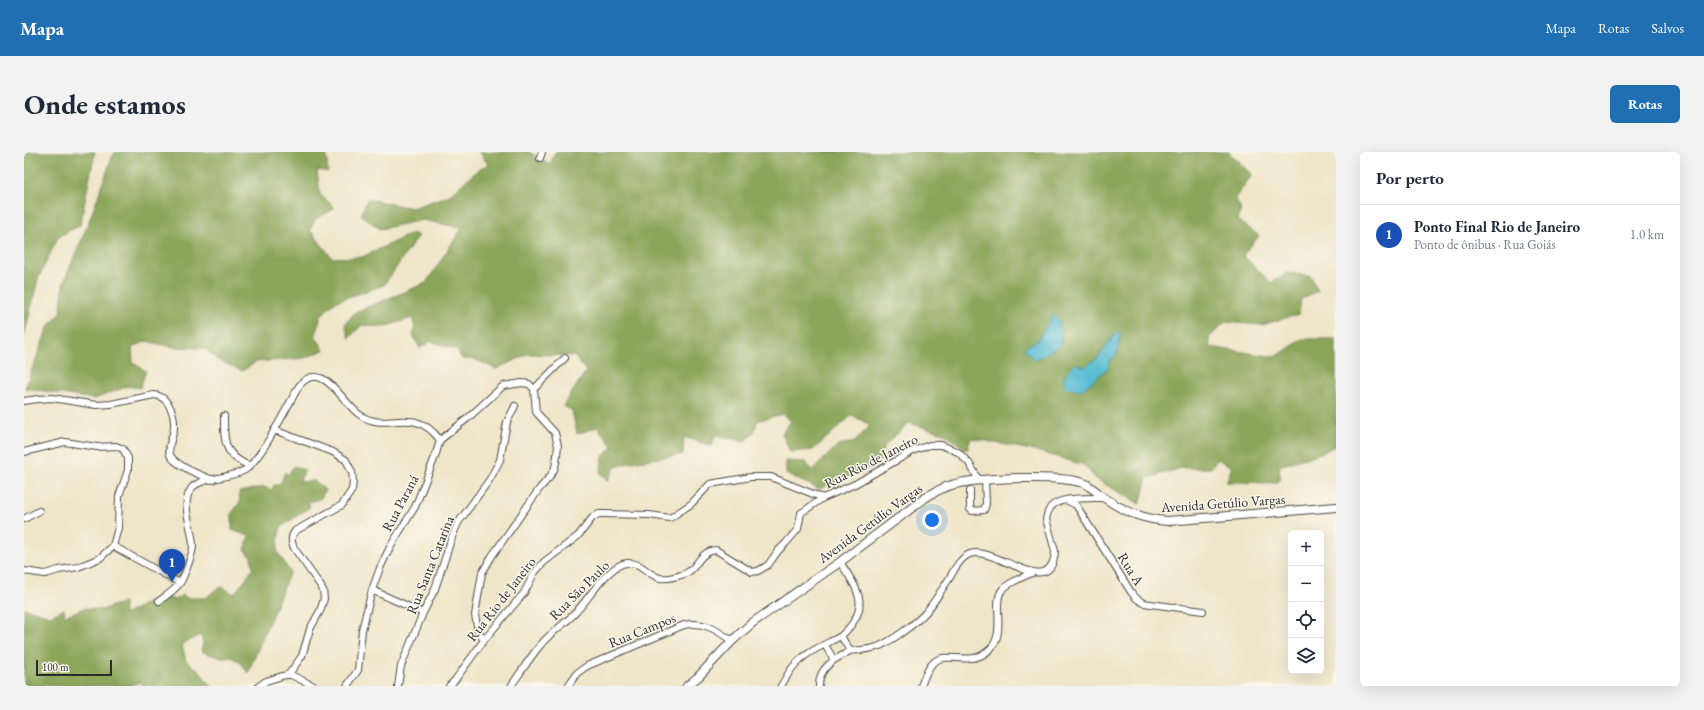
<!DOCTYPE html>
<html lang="pt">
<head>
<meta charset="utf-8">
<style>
  :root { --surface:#fff; --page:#f2f2f3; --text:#1f2937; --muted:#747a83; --line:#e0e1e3; --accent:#1f6fb2 }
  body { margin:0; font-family:"EB Garamond",serif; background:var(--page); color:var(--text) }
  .controls { position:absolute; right:12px; bottom:12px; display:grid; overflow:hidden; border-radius:6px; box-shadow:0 4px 16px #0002 }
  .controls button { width:36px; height:36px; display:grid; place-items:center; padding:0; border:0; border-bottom:1px solid var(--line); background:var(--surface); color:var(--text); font:20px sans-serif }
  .scale { position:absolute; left:12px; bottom:10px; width:76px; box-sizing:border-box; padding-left:4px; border:2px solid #2b2b2b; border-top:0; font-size:11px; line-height:14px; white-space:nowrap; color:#2b2b2b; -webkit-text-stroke:3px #fbf7ec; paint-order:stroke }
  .you { position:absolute; left:908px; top:368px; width:14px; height:14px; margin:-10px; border:3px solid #fff; border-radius:50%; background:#1a73e8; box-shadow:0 0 0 6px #1a73e833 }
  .badge { display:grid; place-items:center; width:26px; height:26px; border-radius:50%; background:var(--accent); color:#fff; font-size:13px; font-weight:700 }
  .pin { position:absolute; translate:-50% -33px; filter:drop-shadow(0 1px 2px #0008) }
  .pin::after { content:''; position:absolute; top:21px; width:14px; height:12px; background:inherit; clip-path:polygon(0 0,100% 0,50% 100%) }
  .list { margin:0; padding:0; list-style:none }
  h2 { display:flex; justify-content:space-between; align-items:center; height:52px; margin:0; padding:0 16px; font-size:17px }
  h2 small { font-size:13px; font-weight:400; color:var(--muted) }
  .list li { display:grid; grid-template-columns:26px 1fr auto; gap:12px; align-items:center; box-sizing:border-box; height:60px; padding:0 16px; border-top:1px solid var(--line) }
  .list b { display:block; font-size:15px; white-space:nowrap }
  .list p { margin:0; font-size:13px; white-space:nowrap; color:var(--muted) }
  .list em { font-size:13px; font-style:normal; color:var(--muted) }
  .icon { flex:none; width:22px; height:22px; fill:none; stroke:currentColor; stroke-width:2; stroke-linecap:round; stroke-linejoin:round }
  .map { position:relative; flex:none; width:1312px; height:534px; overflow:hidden; border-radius:6px }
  header { display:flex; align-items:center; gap:24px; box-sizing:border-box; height:56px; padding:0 20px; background:var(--accent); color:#fff }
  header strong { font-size:19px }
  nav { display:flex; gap:22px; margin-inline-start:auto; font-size:14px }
  .intro { display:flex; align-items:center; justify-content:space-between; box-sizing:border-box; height:96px; padding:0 24px }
  h1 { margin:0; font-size:28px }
  .button { padding:10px 18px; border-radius:6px; background:var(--accent); color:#fff; font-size:14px; font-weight:700 }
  main { display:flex; gap:24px; padding:0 24px }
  aside { flex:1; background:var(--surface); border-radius:6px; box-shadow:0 4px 16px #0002 }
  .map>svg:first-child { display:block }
  .forest { fill:#8ba65a; stroke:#5b6842 }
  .water { fill:#54bbd2; stroke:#40737e }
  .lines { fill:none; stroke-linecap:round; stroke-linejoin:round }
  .minor-casing { stroke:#484743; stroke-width:8 }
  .tertiary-casing { stroke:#484743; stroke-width:10 }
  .minor { stroke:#fff; stroke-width:6 }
  .tertiary { stroke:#fff; stroke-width:8 }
  .labels { text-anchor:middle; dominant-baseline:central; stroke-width:3; stroke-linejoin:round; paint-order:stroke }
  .street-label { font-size:14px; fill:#2b2b2b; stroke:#fbf7ec }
</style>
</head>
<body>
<header>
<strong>Mapa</strong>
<nav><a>Mapa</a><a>Rotas</a><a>Salvos</a></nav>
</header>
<div class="intro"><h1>Onde estamos</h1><a class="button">Rotas</a></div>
<main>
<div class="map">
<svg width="1312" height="534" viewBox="0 0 1312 534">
  <rect width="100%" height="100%" fill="#fbf7ec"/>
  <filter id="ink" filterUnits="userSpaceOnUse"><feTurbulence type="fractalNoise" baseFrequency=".025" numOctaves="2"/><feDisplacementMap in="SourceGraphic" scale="8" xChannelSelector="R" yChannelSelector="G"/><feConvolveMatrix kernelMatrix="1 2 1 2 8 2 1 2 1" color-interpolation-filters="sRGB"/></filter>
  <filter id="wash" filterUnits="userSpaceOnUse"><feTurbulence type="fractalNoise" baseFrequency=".012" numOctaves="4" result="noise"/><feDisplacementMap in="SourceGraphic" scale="16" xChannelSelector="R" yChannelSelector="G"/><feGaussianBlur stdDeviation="0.9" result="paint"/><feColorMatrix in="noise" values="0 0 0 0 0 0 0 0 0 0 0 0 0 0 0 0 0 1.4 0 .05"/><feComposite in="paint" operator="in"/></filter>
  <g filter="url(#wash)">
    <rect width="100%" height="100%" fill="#efe5c8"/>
    <!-- forest -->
    <path class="forest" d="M 0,0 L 71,0 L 56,73 L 34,85 L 14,127 L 0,185 L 0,23 L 3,21 L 0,14 Z
      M 90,0 L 302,0 L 304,20 L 293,18 L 296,43 L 306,51 L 310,57 L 291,67 L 286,78 L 308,106 L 338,105 L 389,81 L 394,84 L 360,133 L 310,150 L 297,164 L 291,183 L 300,198 L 281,206 L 232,210 L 218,219 L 194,208 L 180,196 L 149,195 L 122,189 L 108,196 L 109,211 L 122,219 L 116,236 L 104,234 L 70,247 L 1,236 L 25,173 L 37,161 L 39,132 L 63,75 Z
      M 455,0 L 505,0 L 526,13 L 531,0 L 1205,0 L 1228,23 L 1211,46 L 1217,57 L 1214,68 L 1235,84 L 1219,103 L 1247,131 L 1263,121 L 1287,124 L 1294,139 L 1277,147 L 1275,162 L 1238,173 L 1201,170 L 1185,186 L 1186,195 L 1252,205 L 1278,187 L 1312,187 L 1312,293 L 1300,300 L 1255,314 L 1256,326 L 1252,331 L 1202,330 L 1208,315 L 1193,307 L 1187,316 L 1158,316 L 1123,326 L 1116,352 L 1072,327 L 1060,313 L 1012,299 L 947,286 L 943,298 L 919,281 L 885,271 L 860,294 L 855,311 L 795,337 L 762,322 L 762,309 L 782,310 L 788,319 L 814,293 L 831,290 L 846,273 L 828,263 L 789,298 L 766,300 L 758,281 L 767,269 L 758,262 L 733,269 L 730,280 L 722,289 L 690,284 L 688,294 L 660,285 L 659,302 L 608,310 L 591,315 L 584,329 L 576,321 L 579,304 L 589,295 L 573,275 L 553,282 L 548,258 L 539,254 L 562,219 L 550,204 L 504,202 L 472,217 L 450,207 L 438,207 L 433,198 L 407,189 L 396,196 L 389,184 L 391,175 L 388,166 L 359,175 L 338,173 L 325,186 L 321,172 L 331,160 L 402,131 L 438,76 L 399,68 L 356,77 L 337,63 L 343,47 L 388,56 L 426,43 L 448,23 L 464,12 Z
      M 270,314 L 281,318 L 275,330 L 291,329 L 301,338 L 297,346 L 284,351 L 286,355 L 256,376 L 253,399 L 266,420 L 224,521 L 217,511 L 208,505 C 197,507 187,503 177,499 L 179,492 L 177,483 L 158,492 L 162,509 L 173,517 L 188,534 L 119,534 L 117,530 L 104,534 L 0,534 L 0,456 L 26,464 L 40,457 L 41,464 L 61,456 L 78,458 L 100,450 L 100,463 L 134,445 L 142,444 L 150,448 L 159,443 L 163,446 L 182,446 L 191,438 L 198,435 L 210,442 L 229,417 L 227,404 L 221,399 L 225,384 L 208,378 L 208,361 L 216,350 L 215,340 L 240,335 L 248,338 L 250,333 L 256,333 L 261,320 L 264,323 Z"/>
    <!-- water -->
    <path class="water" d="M 1030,162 C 1038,171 1037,182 1036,194 L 1010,208 L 1000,196 L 1014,188 Z
      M 1097,180 L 1093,202 L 1087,208 L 1083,217 L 1058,238 L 1040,235 L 1040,224 L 1051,211 L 1060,215 L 1073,207 L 1091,182 Z"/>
  </g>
  <g filter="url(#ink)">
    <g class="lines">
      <defs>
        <path id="minor" d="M 516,6 L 518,0
          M 510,237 L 541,206
          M 0,249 L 14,247 L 28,246 L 72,253 L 87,252 L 130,243 C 145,244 151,263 150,276 C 149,284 143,296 146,303 C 152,314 178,324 189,328
          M 200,264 C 200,289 199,303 226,314
          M 0,300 L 41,290 L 73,295 L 92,294 L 99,297 L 104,306 L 104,318 L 95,344 L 94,376 L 89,394 L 76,406 L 54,415 L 35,418 L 21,422 L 0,419
          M 946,338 L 946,357 L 948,359 L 960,358 L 962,352 L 961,328
          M 1044,349 L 1052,353 L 1107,440 L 1112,446 L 1119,451 L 1179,459
          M 0,367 L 15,359
          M 89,394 L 156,431
          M 816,410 C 835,439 848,456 817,484
          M 348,438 L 399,461
          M 135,449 C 142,444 151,438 156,431 C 160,425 169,401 169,394 C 169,377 156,353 167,337 C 175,325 207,327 221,318 C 238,306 264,253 275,234 C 298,205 319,252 336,263 C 364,282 388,251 416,288
          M 826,499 C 835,498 844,498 853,495 C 865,491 894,470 902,460 C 910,451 916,440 923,430 C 929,421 935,406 946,402 C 971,393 1028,450 1031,399 L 1022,367 C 1023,362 1025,356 1029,353 C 1038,345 1068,346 1080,346
          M 265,522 L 290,534
          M 235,534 L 242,529 L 265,522 L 278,504 L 286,477 L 296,459 L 300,447 L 299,438 L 296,433 L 270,396 C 267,390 267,384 271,379 L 318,353 L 328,338 L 329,329 L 328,320 L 322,308 L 309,300 L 250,278
          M 323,534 L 334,518 L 338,478 L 348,438 L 356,416 L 366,395 L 391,355 L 411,305 L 416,288 L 444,266 L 479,234 L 498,231 L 505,232 L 510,237 L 512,260 L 531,281 L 534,294 L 532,311 L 530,318 L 525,326 L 516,336 L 468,404 L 458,421 L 451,463 L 454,479 L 460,488
          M 374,534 L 377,514 L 399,461 L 411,437 L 428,385 L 434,371 L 466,327 L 476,308 L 483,270 L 491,254
          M 425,534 L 431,528 L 460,488 L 500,441 L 511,420 L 520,410 L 554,384 L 569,365 L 575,362 L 579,362 L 625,363 L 646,366 L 667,352 L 686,332 L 727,325 L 747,325 L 799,346 L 831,332 L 891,298 L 906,293 L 917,293 L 934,300 L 945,311 L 955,328
          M 487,534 C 498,519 507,503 520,489 C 529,479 542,471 551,461 C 564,448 585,412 603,411 C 619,410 623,423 636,426 C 642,427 651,425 657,423 C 675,419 672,400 692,398 L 728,420 L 734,419 L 744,413 L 754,399 L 762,391 L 774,377 L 777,361 L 799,346
          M 544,534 L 553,521 L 563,514 L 660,473 C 680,469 693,478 708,489
          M 757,534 C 761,528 764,521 769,515 C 781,500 801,493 817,484 L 826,499 L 810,508 L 801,493
          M 795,534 C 795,522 801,515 810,508
          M 897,534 C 900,526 903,516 910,510 C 924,498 948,517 967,496 C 982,480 968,451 978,438 C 985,430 999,425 1008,421"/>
        <path id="tertiary" d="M 663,534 L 674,525 L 708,489 L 728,471 L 816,410 L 901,346 C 910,340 920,335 931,332 C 956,326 1040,322 1062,332 C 1068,336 1074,341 1079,345 C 1099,359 1121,368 1144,369 L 1312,355"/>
      </defs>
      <!-- minor casing -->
      <use href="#minor" class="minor-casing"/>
      <!-- tertiary casing -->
      <use href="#tertiary" class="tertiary-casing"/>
      <!-- minor -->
      <use href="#minor" class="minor"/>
      <!-- tertiary -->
      <use href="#tertiary" class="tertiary"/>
    </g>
  </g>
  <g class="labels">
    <!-- street labels -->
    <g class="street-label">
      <text transform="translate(847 309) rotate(-27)">Rua Rio de Janeiro</text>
      <text transform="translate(376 351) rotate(-62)">Rua Paraná</text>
      <text transform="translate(1199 351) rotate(-4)">Avenida Getúlio Vargas</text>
      <text transform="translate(846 371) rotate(-36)">Avenida Getúlio Vargas</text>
      <text transform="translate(406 413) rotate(-68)">Rua Santa Catarina</text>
      <text transform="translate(1107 417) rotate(58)">Rua A</text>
      <text transform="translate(555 438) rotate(-45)">Rua São Paulo</text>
      <text transform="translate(477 447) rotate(-52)">Rua Rio de Janeiro</text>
      <text transform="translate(618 478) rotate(-22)">Rua Campos</text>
    </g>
  </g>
</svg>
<div class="controls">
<button>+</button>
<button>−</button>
<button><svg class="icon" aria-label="locate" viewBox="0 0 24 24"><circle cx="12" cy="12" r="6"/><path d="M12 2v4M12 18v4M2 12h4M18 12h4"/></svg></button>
<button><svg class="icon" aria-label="layers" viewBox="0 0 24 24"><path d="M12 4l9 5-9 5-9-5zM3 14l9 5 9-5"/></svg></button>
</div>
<div class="scale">100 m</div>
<div class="you"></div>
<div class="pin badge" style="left:148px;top:430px;background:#1a4fb4">1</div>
</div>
<aside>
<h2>Por perto<small></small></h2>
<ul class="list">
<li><span class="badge" style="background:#1a4fb4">1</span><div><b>Ponto Final Rio de Janeiro</b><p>Ponto de ônibus · Rua Goiás</p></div><em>1.0 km</em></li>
</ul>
</aside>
</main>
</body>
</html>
